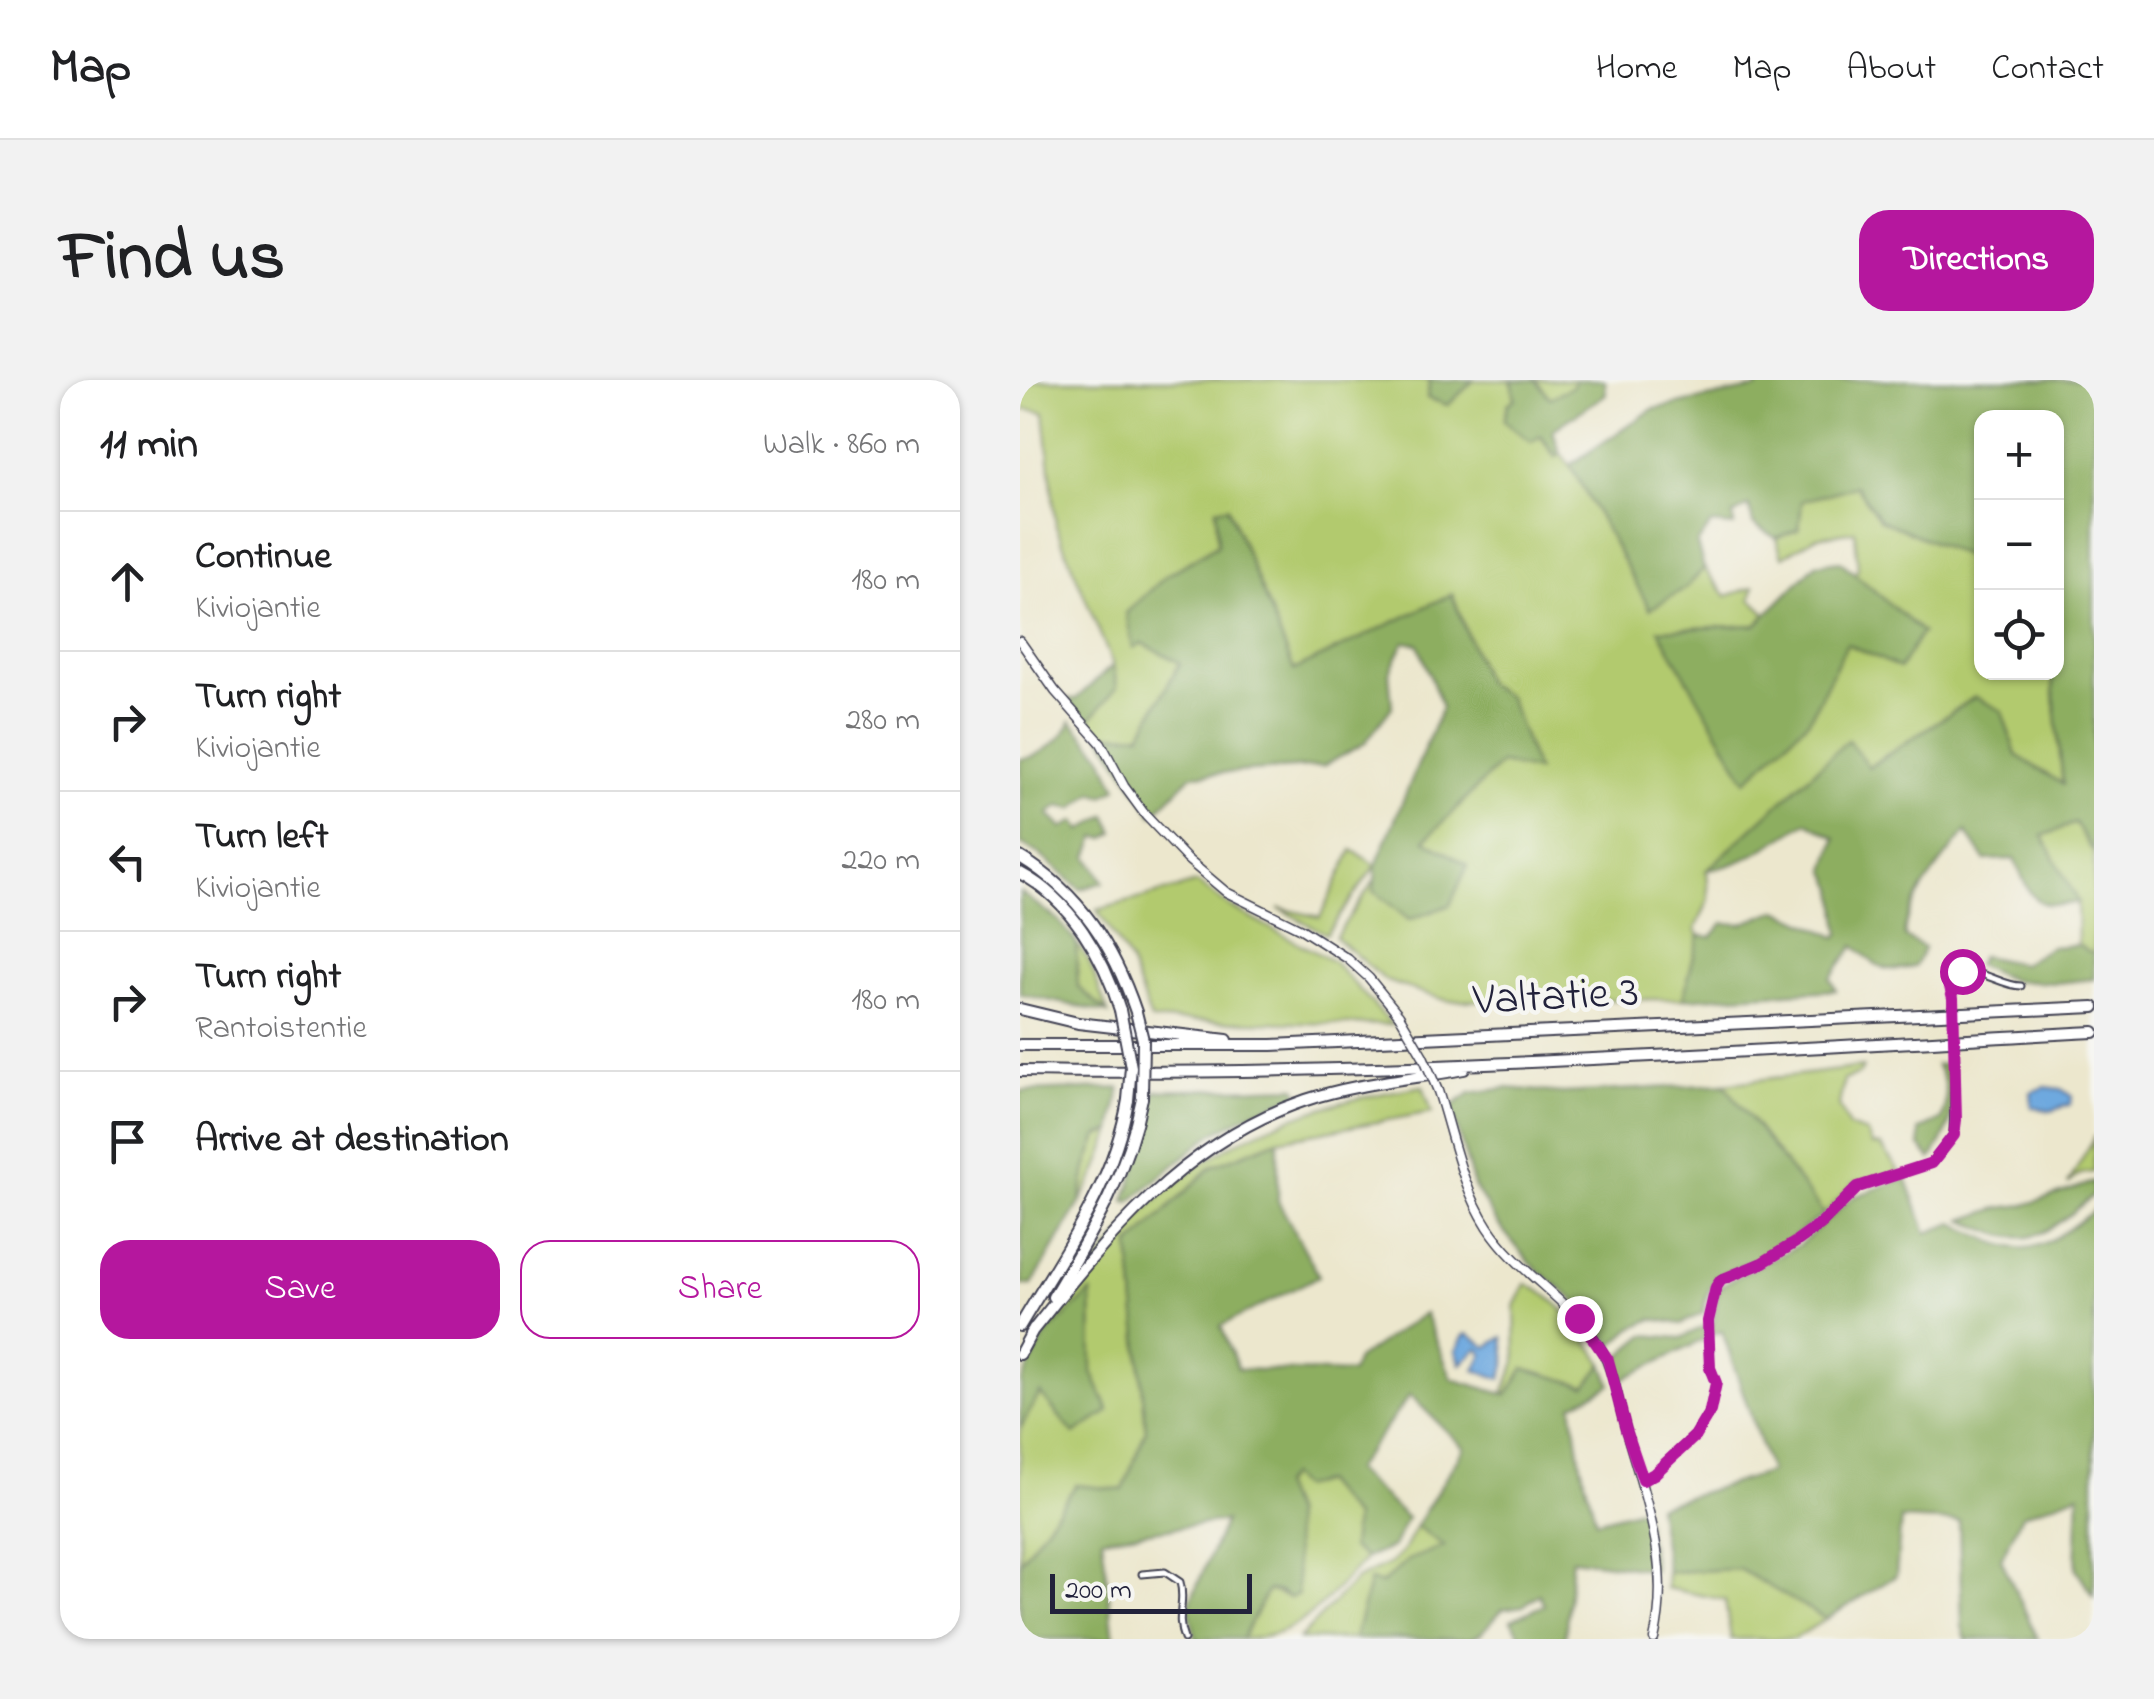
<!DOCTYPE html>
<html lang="en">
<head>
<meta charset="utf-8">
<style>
  :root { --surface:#fff; --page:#f2f2f2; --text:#202124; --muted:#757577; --line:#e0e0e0; --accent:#b5179e }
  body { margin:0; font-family:"Indie Flower",sans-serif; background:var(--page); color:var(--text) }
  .controls { position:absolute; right:30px; top:30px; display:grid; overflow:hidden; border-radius:20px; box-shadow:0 2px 8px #0004 }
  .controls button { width:90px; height:90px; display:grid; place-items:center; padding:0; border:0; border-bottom:2px solid var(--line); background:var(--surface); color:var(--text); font:50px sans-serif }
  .scale { position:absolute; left:30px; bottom:25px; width:202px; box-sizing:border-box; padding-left:10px; border:5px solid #22223b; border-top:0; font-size:28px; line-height:35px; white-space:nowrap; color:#22223b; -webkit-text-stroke:8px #f6f6f2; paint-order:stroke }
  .stop { position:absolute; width:30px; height:30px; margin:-22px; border:8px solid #b5179e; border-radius:50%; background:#fff }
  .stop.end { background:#b5179e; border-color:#fff; box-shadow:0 2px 10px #0008 }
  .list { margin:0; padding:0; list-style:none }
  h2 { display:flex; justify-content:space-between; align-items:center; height:130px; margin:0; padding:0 40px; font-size:42px }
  h2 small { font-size:32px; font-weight:400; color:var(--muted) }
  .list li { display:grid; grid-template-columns:65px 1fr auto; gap:30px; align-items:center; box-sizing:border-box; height:140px; padding:0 40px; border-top:2px solid var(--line) }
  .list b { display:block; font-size:38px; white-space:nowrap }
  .list p { margin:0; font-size:32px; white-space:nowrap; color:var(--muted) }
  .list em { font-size:32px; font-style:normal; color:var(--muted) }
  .actions { display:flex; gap:20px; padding:30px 40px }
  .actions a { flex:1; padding:22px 0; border:2px solid var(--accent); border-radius:30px; text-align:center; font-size:35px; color:var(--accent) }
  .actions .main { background:var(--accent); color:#fff }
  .icon { flex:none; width:55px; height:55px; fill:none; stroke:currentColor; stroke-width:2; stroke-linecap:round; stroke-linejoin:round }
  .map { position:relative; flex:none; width:1074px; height:1259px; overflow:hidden; border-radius:30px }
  header { display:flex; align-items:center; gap:60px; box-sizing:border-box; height:140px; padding:0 50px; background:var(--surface); border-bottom:2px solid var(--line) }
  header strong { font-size:48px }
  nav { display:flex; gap:55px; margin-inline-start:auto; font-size:35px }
  .intro { display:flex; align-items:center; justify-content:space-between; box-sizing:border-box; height:240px; padding:0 60px }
  h1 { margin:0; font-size:70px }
  .button { padding:25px 45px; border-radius:30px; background:var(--accent); color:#fff; font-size:35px; font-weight:700 }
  main { display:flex; gap:60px; padding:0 60px }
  aside { flex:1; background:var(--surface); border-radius:30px; box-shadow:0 2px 8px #0004 }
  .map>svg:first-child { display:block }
  .green { fill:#b2ca6e; stroke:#6a7654; stroke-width:2.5 }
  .forest { fill:#8dae61; stroke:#58684e; stroke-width:2.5 }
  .water { fill:#6ea9df; stroke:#48668d; stroke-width:2.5 }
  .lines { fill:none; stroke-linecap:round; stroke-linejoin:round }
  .street-casing { stroke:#404051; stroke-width:9 }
  .secondary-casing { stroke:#404051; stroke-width:11 }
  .highway-casing { stroke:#404051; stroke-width:14 }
  .street { stroke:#fff; stroke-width:5 }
  .secondary { stroke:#fff; stroke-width:8 }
  .highway { stroke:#fff; stroke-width:10 }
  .street-bridge-casing { stroke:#404051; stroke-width:9; stroke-linecap:butt }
  .secondary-bridge-casing { stroke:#404051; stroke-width:11; stroke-linecap:butt }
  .highway-bridge-casing { stroke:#404051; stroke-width:14; stroke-linecap:butt }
  .street-bridge { stroke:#fff; stroke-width:5 }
  .secondary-bridge { stroke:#fff; stroke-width:8 }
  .highway-bridge { stroke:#fff; stroke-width:10 }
  .route { stroke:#b5179e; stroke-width:12 }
  .labels { text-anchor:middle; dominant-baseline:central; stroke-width:9; stroke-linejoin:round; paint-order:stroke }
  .street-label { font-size:45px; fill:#22223b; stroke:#f6f6f2 }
</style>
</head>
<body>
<header>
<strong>Map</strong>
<nav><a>Home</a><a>Map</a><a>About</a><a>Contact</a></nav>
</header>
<div class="intro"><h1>Find us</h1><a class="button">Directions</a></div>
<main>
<aside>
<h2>11 min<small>Walk · 860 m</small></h2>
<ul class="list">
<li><svg class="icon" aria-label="ahead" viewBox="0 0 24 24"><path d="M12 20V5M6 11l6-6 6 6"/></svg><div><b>Continue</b><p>Kiviojantie</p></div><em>180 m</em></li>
<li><svg class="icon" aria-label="right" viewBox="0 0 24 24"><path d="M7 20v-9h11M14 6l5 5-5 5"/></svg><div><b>Turn right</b><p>Kiviojantie</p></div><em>280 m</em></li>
<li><svg class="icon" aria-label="left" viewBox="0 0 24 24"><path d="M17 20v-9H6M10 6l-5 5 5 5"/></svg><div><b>Turn left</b><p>Kiviojantie</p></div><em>220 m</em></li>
<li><svg class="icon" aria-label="right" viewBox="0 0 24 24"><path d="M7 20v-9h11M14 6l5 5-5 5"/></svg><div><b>Turn right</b><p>Rantoistentie</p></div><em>180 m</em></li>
<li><svg class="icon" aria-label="arrive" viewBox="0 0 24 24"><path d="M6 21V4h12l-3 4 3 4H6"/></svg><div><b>Arrive at destination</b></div></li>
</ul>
<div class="actions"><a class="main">Save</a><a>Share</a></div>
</aside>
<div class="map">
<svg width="1074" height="1259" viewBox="0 0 1074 1259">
  <rect width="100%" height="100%" fill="#f6f6f2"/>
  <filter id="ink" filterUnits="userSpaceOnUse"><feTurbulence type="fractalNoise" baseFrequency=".01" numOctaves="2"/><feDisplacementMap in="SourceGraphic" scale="20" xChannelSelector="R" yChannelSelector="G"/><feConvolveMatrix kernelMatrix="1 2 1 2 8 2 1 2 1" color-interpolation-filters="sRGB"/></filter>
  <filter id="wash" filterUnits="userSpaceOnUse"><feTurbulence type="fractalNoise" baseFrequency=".0048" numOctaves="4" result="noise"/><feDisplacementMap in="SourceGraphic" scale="40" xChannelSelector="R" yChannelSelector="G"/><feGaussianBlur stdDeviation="2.25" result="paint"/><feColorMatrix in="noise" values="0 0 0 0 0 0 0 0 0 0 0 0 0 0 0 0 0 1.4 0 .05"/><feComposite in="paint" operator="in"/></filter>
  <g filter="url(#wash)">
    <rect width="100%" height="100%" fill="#ece7cd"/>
    <!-- green -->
    <path class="green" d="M 15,0 L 410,0 L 407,18 L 428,25 L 454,0 L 491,0 L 495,19 L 535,77 L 540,73 L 550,85 L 630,228 L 667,207 L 684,188 L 706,216 L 734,207 L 731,219 L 748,235 L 736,245 L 640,250 L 789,340 L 827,264 L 902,253 L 833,193 L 838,190 L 835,151 L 797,157 L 762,177 L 756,158 L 779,149 L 781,121 L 837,106 L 860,140 L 961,182 L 962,292 L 1032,293 L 1043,406 L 996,375 L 982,331 L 955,317 L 848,387 L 829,361 L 687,490 L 689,519 L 676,549 L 679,555 L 663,619 L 428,621 L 366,601 L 315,557 L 355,500 L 354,511 L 482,382 L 515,390 L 489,318 L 465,302 L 433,215 L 274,291 L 208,127 L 196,129 L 198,164 L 146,196 L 121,263 L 160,282 L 121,354 L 81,355 L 68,342 L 97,307 L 93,285 L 36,147 L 24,32 L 0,29 L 0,14 Z
      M 516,0 L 555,0 L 554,6 L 530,18 Z
      M 1055,443 L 1074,473 L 1074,574 L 1058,565 L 1057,522 L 1022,456 Z
      M 332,470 L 356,485 L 306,554 L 258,528 L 300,537 Z
      M 177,503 L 209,526 L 314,582 L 372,645 L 131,640 L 110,582 L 77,530 Z
      M 56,562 L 69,581 L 88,633 L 58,607 Z
      M 843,687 L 840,694 L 824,700 L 819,725 L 829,747 L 847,753 L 852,765 L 861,766 L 880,792 L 834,803 L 804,834 L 704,704 Z
      M 403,706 L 412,732 L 258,760 L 192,786 L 110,866 L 126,1050 L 103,1110 L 56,1105 L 0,1182 L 0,1049 L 20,1013 L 54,1054 L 89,1031 L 72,992 L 71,914 L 26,954 C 46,918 73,887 100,856 C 189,758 275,727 403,706 Z
      M 92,751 L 78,789 L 60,823 L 66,788 L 78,756 Z
      M 1074,758 L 1074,792 L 1060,794 L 1048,804 Z
      M 506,904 C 542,919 563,953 583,984 L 566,1006 L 483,1014 L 496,982 L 495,926 Z
      M 269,1096 L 303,1102 L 334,1138 L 332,1168 L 346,1178 C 307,1217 282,1259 222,1259 L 248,1210 L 270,1218 L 272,1132 L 261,1105 Z
      M 396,1146 L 425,1166 L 388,1180 L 361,1205 L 350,1200 L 334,1259 L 279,1259 L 336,1199 L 371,1183 L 383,1171 Z
      M 719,1189 L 806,1239 L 774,1259 L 711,1259 L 705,1220 L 646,1208 L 647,1192 Z"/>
    <!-- forest -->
    <path class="forest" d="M 410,0 L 454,0 L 428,25 L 407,18 Z
      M 492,0 L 516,0 L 530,18 L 553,6 L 555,0 L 585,0 L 586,14 L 533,50 L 540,73 L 536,77 L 521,56 L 511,62 L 484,41 L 488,24 L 495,19 Z
      M 735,0 L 1074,0 L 1074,473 L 1055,443 L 1023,456 L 1058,522 C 1011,532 1012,517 994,479 L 965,480 L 946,452 C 928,474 880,528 885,557 L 904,568 L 895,586 C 863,595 857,586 834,566 L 810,598 L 816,610 L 663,619 L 679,555 L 691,557 L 703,543 L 721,544 L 758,530 L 816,557 L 820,554 L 815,508 L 806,490 L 816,458 L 787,442 C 756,461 724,486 687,490 L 828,360 L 849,387 L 955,317 L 982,331 L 996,375 L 1043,404 L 1032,293 L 1036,292 L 1036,38 L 962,38 L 961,182 L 860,140 L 836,106 L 782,121 L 779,149 L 756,158 L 733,144 L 729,126 L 713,135 L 714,146 L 691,144 L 677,164 L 684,188 L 667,207 L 630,229 L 550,85 L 633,29 L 737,8 Z
      M 208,127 L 274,290 L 432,214 L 465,302 L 489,318 L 517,391 L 481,383 L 405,460 L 448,485 L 430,525 L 389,540 L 354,511 L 356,485 L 422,327 L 398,264 L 384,262 L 369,293 L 372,327 L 345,363 L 303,386 L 172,395 L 133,435 L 81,355 L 121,354 L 160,283 L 122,263 L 113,268 L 106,233 L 146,196 L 198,165 L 196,129 Z
      M 820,181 L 902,252 L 880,288 L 827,264 L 789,340 L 726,401 L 639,250 L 736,245 L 796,184 Z
      M 93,285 L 97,307 L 68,342 L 46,319 L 56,319 Z
      M 51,341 L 81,375 L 97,408 L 84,416 L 73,413 L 53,429 L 39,426 L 28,434 L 42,448 L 55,441 L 62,450 L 87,435 L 94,452 L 86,458 L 76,457 L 68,477 L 84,502 L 60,509 L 18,473 L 0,464 L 0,379 C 18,379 46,357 51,341 Z
      M 0,512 L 38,540 L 56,562 L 58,607 L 88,633 L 0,614 Z
      M 1058,565 L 1074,574 L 1074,599 L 1036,603 L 994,601 L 956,585 L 961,576 L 1002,584 L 1031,567 Z
      M 928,684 C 932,729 938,739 911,779 L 900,766 L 899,750 L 921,740 C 928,724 927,700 916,685 Z
      M 704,704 L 804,834 L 756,870 L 697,897 L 687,914 L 683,933 L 661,944 L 633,939 L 612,948 L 593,965 L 560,925 L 510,883 L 477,843 L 454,806 L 431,727 L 450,713 L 488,708 L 543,713 Z
      M 276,707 L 280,714 L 234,732 L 190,755 L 110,822 L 105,821 L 125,762 L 135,711 Z
      M 100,708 L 92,751 L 78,756 L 66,788 L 60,823 L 12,905 L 2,905 L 0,711 Z
      M 258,760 L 258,821 L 299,896 L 201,946 L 218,989 L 331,993 L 337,979 L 405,933 L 432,999 L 487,1015 L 504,988 L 566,1006 L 583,984 L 591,1005 L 552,1025 L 561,1085 L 576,1141 L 623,1128 L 634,1190 L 552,1179 L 545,1259 L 503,1259 L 491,1240 L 524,1225 L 519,1214 L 503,1226 L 483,1229 L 460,1254 L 449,1259 L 334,1259 L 350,1200 L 361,1204 L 388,1180 L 424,1166 L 396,1146 L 444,1068 L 390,1015 L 334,1090 L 387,1138 L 373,1167 L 346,1178 L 331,1168 L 334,1138 L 303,1102 L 280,1107 L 269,1096 L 261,1105 L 272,1132 L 278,1214 L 270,1218 L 260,1212 L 248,1210 L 222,1259 L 176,1259 L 168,1226 L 205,1141 L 82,1158 L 94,1259 L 0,1259 L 0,1182 L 56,1105 L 103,1110 L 126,1050 L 110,866 L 192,786 Z
      M 886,798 L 907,853 L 934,843 C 1003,878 1011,879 1074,830 L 1074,1216 L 1056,1189 L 1059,1114 L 1002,1135 L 981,1179 L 1018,1259 L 946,1259 L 942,1246 L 939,1142 L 881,1139 L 876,1196 L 806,1239 L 719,1189 L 647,1192 L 637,1126 L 750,1092 L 702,951 L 691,955 L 698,910 L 707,902 L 779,865 L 833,817 Z
      M 1074,802 L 1074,815 C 1018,860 1011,871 943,840 L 978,828 L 1005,825 Z
      M 71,912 L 72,992 L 89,1031 L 54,1054 L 20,1013 L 0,1049 L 1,1002 L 26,954 Z
      M 685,946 L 685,959 L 601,1000 L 594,981 L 625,955 L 661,958 Z"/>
    <!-- water -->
    <path class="water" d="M 1025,707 L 1041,709 L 1052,716 L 1051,724 L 1031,731 L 1012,727 L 1011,712 Z
      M 448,954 L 467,967 L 483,957 L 486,983 L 481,999 L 455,990 L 463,974 L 458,968 L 441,984 L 436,971 L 444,955 Z"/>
  </g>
  <g filter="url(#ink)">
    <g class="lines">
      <defs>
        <path id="street" d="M 933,618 L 931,600 C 948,578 978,606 1001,606
          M 623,1100 L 634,1094 L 675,1055 L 690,1031 L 696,1003 L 690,988 L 688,941 L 696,907 L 701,900 L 742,883 L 777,862 L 801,844 L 838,807 L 912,783 L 933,755 L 935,688
          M 122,1194 L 145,1192 L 160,1202 C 166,1222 155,1236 164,1259"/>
        <path id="secondary" d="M 0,261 L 35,311 L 81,363 L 104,406 L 126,436 L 167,479 L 206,512 L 281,549 L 328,579 L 349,598 L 379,635
          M 418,711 C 433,757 441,805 468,847 C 496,890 543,916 573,957 C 595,986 596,1016 606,1050 C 625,1119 652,1186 634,1259"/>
        <path id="highway" d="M 0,477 C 60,513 94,567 116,632
          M 0,493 C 51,520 84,577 100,630
          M 0,629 L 58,643 L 207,660
          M 0,665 L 252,665 L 1074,627
          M 0,691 C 358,697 717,671 1074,652
          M 33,917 C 73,850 107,795 122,718
          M 0,946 C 43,873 94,804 108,720
          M 10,954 C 87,857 164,761 286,720 C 337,703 392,699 444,689
          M 0,974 L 14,948"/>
      </defs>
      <!-- street casing -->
      <use href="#street" class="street-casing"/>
      <!-- secondary casing -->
      <use href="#secondary" class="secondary-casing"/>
      <!-- highway casing -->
      <use href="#highway" class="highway-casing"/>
      <!-- street -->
      <use href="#street" class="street"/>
      <!-- secondary -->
      <use href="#secondary" class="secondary"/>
      <!-- highway -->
      <use href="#highway" class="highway"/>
      <defs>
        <path id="street-bridge" d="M 933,618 L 935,688"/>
        <path id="secondary-bridge" d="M 379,635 L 403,676 L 418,711"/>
        <path id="highway-bridge" d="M 100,630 L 111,687 L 108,720
          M 116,632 L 123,660 L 122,718"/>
      </defs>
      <!-- street-bridge casing -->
      <use href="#street-bridge" class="street-bridge-casing"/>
      <!-- secondary-bridge casing -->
      <use href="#secondary-bridge" class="secondary-bridge-casing"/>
      <!-- highway-bridge casing -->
      <use href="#highway-bridge" class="highway-bridge-casing"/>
      <!-- street-bridge -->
      <use href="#street-bridge" class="street-bridge"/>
      <!-- secondary-bridge -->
      <use href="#secondary-bridge" class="secondary-bridge"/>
      <!-- highway-bridge -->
      <use href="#highway-bridge" class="highway-bridge"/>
    </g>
  </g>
  <g class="lines" filter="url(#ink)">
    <!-- route -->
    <path class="route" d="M 559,938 L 588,980 L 606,1050 L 623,1100 L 634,1094 L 675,1056 L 690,1031 L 696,1003 L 690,988 L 688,941 L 696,907 L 701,900 L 742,883 L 776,862 L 801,844 L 838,807 L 912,783 L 934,755 L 936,740 L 933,618 L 930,607 L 932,596 L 942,591"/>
  </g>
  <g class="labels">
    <!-- street labels -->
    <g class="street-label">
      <text transform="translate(536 618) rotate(-3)">Valtatie 3</text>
    </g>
  </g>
</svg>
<div class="controls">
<button>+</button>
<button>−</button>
<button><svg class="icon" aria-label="locate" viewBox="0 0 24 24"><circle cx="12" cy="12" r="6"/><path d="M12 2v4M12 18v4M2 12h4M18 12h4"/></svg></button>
</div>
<div class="scale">200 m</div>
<div class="stop" style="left:942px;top:591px"></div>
<div class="stop end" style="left:559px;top:938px"></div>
</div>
</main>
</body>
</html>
